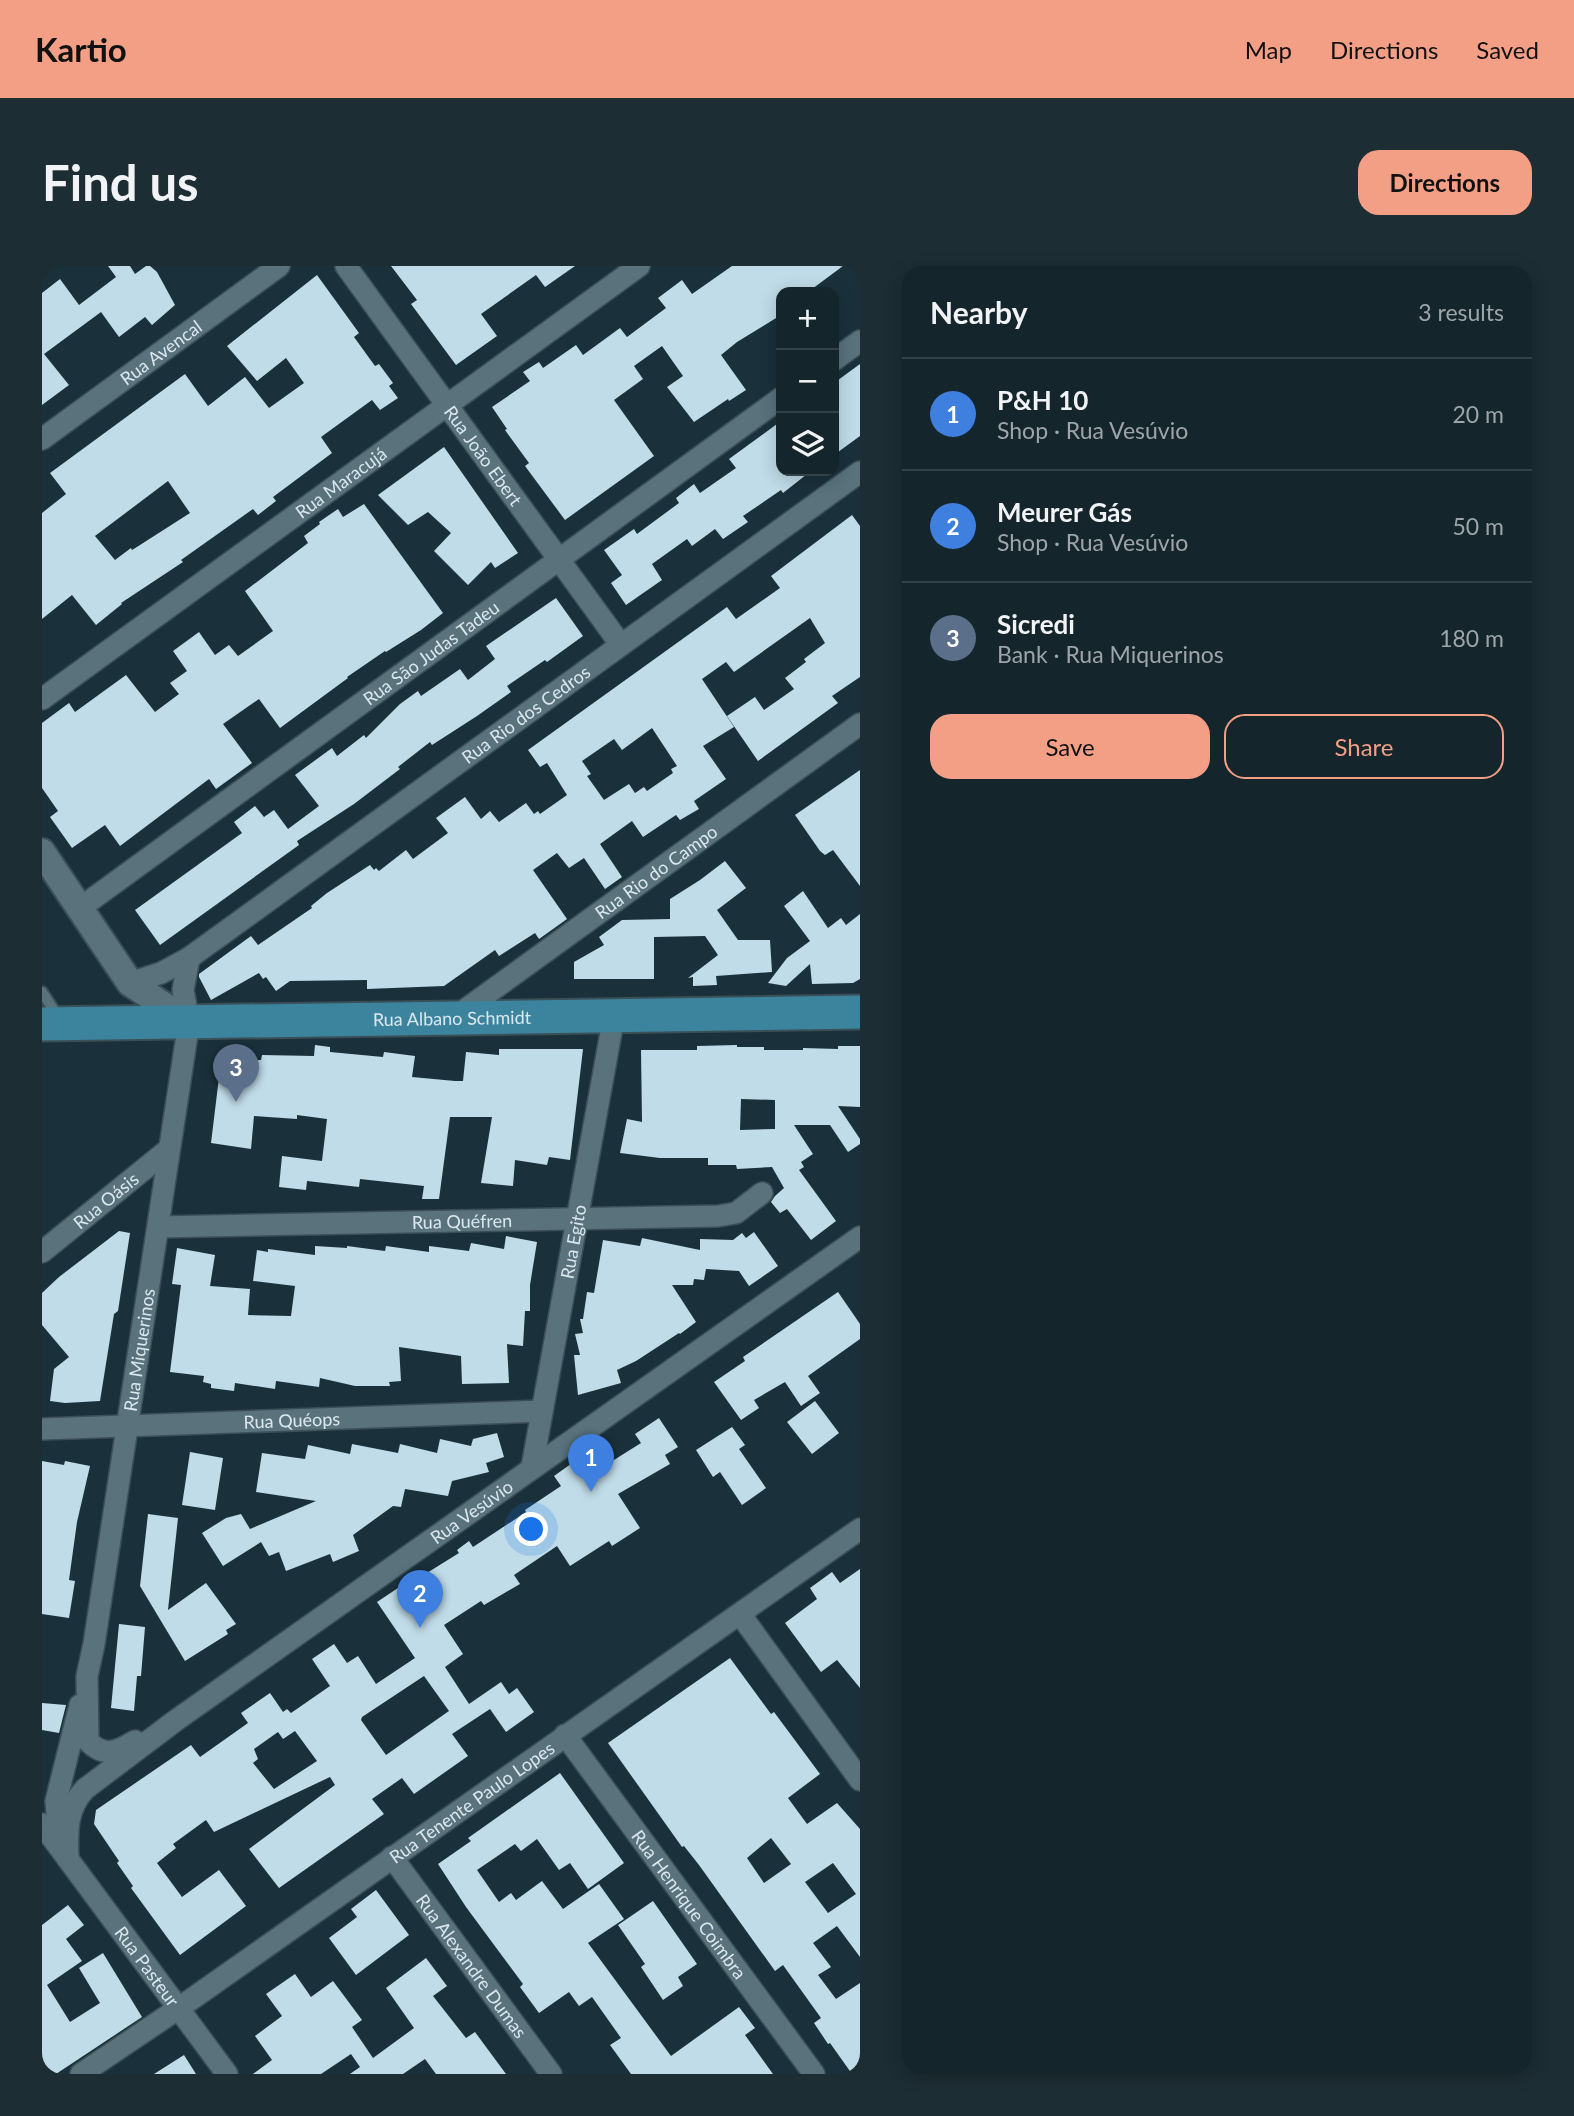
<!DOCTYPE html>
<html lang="en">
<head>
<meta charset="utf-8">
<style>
  :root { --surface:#14252c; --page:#1d2d34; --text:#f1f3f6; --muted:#9da5a9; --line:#334248; --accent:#f39f86 }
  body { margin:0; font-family:Lato,sans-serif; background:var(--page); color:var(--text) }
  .controls { position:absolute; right:21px; top:21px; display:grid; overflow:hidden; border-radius:14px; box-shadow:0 4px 18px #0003 }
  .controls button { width:63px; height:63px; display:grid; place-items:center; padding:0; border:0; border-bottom:2px solid var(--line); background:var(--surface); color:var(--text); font:35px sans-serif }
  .you { position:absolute; left:490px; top:1264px; width:24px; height:24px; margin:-18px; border:5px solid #fff; border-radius:50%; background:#1a73e8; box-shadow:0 0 0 10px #1a73e833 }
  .badge { display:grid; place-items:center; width:46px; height:46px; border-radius:50%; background:var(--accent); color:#fff; font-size:23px; font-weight:700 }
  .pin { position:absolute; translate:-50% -58px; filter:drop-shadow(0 2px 4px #0008) }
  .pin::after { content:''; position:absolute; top:37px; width:24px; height:21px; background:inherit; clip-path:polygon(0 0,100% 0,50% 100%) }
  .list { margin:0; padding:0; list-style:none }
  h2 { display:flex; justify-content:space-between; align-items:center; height:91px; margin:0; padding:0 28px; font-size:30px }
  h2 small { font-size:23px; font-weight:400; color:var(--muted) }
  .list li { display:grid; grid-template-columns:46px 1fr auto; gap:21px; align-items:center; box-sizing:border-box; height:112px; padding:0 28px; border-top:2px solid var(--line) }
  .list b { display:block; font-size:26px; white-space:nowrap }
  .list p { margin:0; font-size:23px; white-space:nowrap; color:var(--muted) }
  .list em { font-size:23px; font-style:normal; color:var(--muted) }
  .actions { display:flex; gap:14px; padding:21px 28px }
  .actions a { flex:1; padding:16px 0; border:2px solid var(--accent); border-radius:21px; text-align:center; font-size:24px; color:var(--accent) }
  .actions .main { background:var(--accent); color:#111 }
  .icon { flex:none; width:38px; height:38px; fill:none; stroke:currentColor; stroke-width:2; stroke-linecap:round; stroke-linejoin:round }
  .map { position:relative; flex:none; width:818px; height:1808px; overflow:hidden; border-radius:21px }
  header { display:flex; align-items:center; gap:42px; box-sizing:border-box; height:98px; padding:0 35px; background:var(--accent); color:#111 }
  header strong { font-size:33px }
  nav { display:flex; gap:38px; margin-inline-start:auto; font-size:24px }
  .intro { display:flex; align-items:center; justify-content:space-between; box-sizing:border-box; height:168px; padding:0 42px }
  h1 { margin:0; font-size:49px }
  .button { padding:18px 32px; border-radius:21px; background:var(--accent); color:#111; font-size:24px; font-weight:700 }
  main { display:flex; gap:42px; padding:0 42px }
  aside { flex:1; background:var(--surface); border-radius:21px; box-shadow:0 4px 18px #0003 }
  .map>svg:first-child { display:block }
  .building { fill:#c0dce8; fill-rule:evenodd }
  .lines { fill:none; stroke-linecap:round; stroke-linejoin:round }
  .service-casing { stroke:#3b4f57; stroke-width:14 }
  .minor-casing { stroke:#3b4f57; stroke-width:24 }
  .tertiary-casing { stroke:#3b4f57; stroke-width:30 }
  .primary-casing { stroke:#3b4f57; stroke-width:37 }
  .service { stroke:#59727c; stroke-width:10 }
  .minor { stroke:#59727c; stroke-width:21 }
  .tertiary { stroke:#59727c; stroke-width:26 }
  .primary { stroke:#3c849e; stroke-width:33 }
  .labels { text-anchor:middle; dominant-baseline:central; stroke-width:7; stroke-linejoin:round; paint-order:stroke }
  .street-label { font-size:18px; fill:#dae8ee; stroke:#0e181c }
</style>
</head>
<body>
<header>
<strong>Kartio</strong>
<nav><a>Map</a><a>Directions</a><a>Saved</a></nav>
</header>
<div class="intro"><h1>Find us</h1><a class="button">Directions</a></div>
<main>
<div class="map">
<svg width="818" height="1808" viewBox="0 0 818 1808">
  <rect width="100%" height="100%" fill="#1a313b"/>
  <!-- building -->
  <path class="building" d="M 66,0 L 88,0 L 93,8 L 104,0 L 108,0 L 115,6 L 133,39 L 110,59 L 103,51 L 77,71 L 59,46 L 2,88 L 27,119 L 0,139 L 0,27 L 18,13 L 37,39 L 74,11 Z
    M 349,0 L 533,0 L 503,21 L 494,9 L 439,48 L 455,70 L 414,99 L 369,38 L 375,34 Z
    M 690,0 L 801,0 L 766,26 L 739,26 L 739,49 L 695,76 L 679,89 L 704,124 L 687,135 L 686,133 L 652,156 L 625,121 L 641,110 L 620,80 L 592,100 L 601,113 L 572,134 L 612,190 L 523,254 L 483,200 L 487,197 L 463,164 L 465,163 L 450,141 L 488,115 L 481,106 L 497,96 L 501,102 L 534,79 L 541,89 L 578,62 L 585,71 L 624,42 L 616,32 L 640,14 L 650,28 Z
    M 275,9 L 317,67 L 312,71 L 333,100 L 337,98 L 351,117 L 347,120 L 356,132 L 338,144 L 330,134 L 279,171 L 290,187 L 231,231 L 234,235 L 216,249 L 211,243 L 139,294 L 141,296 L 79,337 L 80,338 L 54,359 L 30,329 L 0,353 L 0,247 L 24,228 L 8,207 L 143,108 L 166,140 L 203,111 L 227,142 L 262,117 L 244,92 L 215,115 L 185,80 ZM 126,215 L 148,247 L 98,279 L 90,284 L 89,282 L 73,294 L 53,270 Z
    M 818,98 L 818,170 L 792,189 L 792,117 Z
    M 739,155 L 739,205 L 769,205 L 741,227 L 739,224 L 701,250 L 706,256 L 681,273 L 673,263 L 650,280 L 645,273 L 610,298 L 620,314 L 584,339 L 569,317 L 580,309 L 562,284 L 592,263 L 595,268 L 637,237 L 634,232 L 652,218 L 658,227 L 694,202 L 687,193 Z
    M 402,181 L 476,287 L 453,302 L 449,296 L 426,319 L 392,285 L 409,267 L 386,246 L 366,259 L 336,229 Z
    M 322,238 L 401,347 L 379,364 L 344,386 L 343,385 L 305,411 L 306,412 L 238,462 L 217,433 L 181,458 L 210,497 L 174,523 L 167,513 L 78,580 L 63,559 L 30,582 L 8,551 L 16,545 L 0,522 L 0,457 L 27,437 L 33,446 L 84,409 L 113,446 L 137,428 L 128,417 L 145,405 L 131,385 L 157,366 L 173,389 L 187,379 L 196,390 L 231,365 L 203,325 L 266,277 L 262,270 L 278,258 L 277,256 L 296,243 L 301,251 Z
    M 810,249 L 818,260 L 818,411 L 790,430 L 796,437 L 716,495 L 685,450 L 713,431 L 722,444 L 752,423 L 743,412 L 764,396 L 762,393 L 783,377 L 768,352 L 692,406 L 684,396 L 660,413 L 692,461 L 661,480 L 684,513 L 652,535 L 657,543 L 638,554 L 634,549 L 601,571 L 590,555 L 558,578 L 580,611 L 563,623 L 542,592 L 527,602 L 515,587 L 491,604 L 525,653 L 497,673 L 493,667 L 457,690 L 453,684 L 402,720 L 325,723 L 325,714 L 248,715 L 234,725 L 224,711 L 221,713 L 217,707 L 169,734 L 157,711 L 157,708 L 209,670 L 216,679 L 270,642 L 269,640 L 285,627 L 328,599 L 332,604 L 334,602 L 337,605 L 364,584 L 371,593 L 406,567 L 394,552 L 423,531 L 439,553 L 448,545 L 457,556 L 484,537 L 492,548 L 496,545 L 498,548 L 525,529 L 505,497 L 498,501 L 486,484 L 685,341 L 694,353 L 738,322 L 729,310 ZM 610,462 L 635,500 L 629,503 L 631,507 L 605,525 L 602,521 L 593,527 L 587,518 L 562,534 L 545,510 L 549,508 L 540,495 L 572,473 L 580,484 Z
    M 514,332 L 541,370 L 505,396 L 503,394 L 465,420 L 469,426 L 435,450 L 390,479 L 388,476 L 356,501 L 358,503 L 312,538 L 255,575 L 257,579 L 118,679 L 93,644 L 200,567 L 192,556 L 213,540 L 222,551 L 232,544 L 246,563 L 277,540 L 253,509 L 290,482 L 295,490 L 322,469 L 324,472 L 358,438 L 376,425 L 379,430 L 418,403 L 426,414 L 453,393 L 444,380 Z
    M 818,504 L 818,620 L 791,584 L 783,589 L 778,585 L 753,549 Z
    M 683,595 L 704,622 L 675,644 L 696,674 L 728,674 L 730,706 L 674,710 L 675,719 L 651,720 L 651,711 L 646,712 L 676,689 L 663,670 L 612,671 L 612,713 L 532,713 L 532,696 L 562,679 L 557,671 L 580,654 L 628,653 L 628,633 L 658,614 Z
    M 761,625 L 786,662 L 799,652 L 804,659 L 818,648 L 818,713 L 811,717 L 770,718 L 768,698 L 744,720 L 726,717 L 745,692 L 768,675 L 742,640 Z
    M 273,779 L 288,781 L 288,786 L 341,791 L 342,786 L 373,790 L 370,811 L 413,815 L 421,815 L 424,786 L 457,789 L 457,783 L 541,783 L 528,894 L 507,891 L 505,899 L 473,894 L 471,920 L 439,917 L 450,851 L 408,851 L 397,933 L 380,933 L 382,920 L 318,913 L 317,921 L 265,915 L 264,924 L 237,921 L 240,890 L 280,895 L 285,853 L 255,849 L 255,853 L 212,850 L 209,883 L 169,877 L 179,795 L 219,794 L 220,789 L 272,790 Z
    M 695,779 L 695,781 L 722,781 L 722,784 L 761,784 L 761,782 L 796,783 L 796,780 L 818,780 L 818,841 L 796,840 L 818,873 L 818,878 L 806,886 L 788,859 L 752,859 L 771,888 L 759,896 L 762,901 L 757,904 L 794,955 L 769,974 L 745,943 L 738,947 L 729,936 L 733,930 L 742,922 L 730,901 L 695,903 L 694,899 L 666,899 L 666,892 L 618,892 L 578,887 L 585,853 L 600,856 L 599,784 L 655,784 L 655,780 ZM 699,833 L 733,834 L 733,863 L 698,864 Z
    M 77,965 L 88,967 L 76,1045 L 72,1048 L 58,1135 L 23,1137 L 8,1135 L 12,1103 L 27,1091 L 0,1059 L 0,1027 L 17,1011 Z
    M 712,966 L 736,1000 L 707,1020 L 697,1005 L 664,1003 L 662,1014 L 652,1013 L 651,1019 L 630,1019 L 654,1056 L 638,1068 L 637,1067 L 594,1095 L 575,1104 L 579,1117 L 536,1129 L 532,1089 L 538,1089 L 533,1068 L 541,1067 L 538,1053 L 541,1053 L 545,1026 L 552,1027 L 561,974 L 598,980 L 600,972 L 658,984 L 658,973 L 691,974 L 700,967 L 704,972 Z
    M 464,970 L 495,976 L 488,1019 L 488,1045 L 483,1045 L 481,1080 L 465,1078 L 467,1117 L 420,1118 L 419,1090 L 357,1081 L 359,1115 L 347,1116 L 348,1120 L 313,1120 L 278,1112 L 277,1121 L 234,1115 L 233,1123 L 193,1117 L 192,1125 L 169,1122 L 169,1118 L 161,1116 L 162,1110 L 128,1106 L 139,1019 L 130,1018 L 135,982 L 173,989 L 168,1020 L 208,1023 L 206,1049 L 249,1050 L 253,1020 L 211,1015 L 215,984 L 226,986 L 226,983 L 273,989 L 273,980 L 305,982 L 305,980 L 343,985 L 344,980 L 387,986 L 387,980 L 427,985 L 429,977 L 462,983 Z
    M 796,1026 L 818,1058 L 818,1073 L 766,1110 L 778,1127 L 759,1140 L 743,1116 L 712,1134 L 717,1142 L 699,1154 L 672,1116 L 703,1095 L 701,1091 Z
    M 773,1135 L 797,1167 L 770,1188 L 745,1156 Z
    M 617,1152 L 636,1181 L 623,1189 L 628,1198 L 576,1228 L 598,1262 L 570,1280 L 567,1275 L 528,1300 L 515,1280 L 472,1309 L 478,1318 L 442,1339 L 439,1335 L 402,1359 L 421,1388 L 403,1401 L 427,1438 L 459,1416 L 467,1428 L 475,1422 L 492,1446 L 464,1466 L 448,1443 L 410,1468 L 426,1490 L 372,1528 L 360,1512 L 330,1533 L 342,1548 L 237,1622 L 207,1583 L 293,1519 L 288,1511 L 172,1566 L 164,1554 L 131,1578 L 134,1582 L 115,1597 L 140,1631 L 177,1604 L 204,1640 L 138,1689 L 89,1622 L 91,1620 L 75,1597 L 77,1595 L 52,1558 L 54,1544 L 149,1479 L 158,1491 L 206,1457 L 199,1447 L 228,1427 L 241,1446 L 245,1443 L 249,1447 L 288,1420 L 270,1393 L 292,1378 L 305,1397 L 316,1390 L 334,1418 L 373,1392 L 335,1336 L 371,1312 L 372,1315 L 417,1287 L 415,1284 L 427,1275 L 431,1281 L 484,1246 L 483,1244 L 519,1220 L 512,1210 L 533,1195 L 538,1202 L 550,1195 L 556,1204 L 599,1177 L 593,1168 ZM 382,1410 L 407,1445 L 344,1489 L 319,1454 L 320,1451 ZM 253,1465 L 275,1495 L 232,1523 L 211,1497 L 216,1493 L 212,1483 L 236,1466 L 241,1473 Z
    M 690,1161 L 703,1179 L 697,1183 L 724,1222 L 700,1239 L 678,1206 L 671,1211 L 654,1184 Z
    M 455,1167 L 462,1191 L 444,1197 L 447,1206 L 410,1215 L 406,1230 L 363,1223 L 359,1241 L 351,1240 L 311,1269 L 317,1285 L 291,1296 L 288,1288 L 244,1305 L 237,1286 L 227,1290 L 219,1276 L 181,1300 L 160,1267 L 184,1252 L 199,1248 L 208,1263 L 274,1235 L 214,1226 L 220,1187 L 263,1193 L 266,1179 L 308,1188 L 310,1178 L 356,1187 L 358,1178 L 395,1187 L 398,1173 L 429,1180 L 431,1173 Z
    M 148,1186 L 181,1192 L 173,1244 L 140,1239 Z
    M 0,1195 L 22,1199 L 23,1195 L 48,1200 L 35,1256 L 27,1314 L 33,1315 L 27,1352 L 0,1348 Z
    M 106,1248 L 136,1252 L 126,1344 L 164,1317 L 194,1358 L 184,1364 L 186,1368 L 143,1395 L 98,1320 Z
    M 818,1303 L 818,1422 L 795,1394 L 779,1406 L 743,1357 L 775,1333 L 768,1322 L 790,1306 L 798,1317 Z
    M 77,1358 L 103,1361 L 99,1410 L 95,1410 L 92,1445 L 69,1442 Z
    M 688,1392 L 729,1448 L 732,1446 L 778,1508 L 746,1532 L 765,1558 L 795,1537 L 818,1563 L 818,1691 L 795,1660 L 771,1677 L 789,1701 L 776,1709 L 794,1733 L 818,1717 L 818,1808 L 810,1808 L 788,1777 L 786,1778 L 772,1757 L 779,1752 L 741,1699 L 733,1705 L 657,1599 L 642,1580 L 640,1581 L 566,1477 ZM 729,1572 L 749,1598 L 722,1617 L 705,1592 ZM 791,1597 L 814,1628 L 786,1647 L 763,1616 Z
    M 0,1437 L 24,1439 L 17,1467 L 0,1464 Z
    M 518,1507 L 582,1597 L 546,1623 L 528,1597 L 517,1604 L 495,1573 L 479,1585 L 473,1578 L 435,1604 L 457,1636 L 469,1627 L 474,1634 L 500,1615 L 521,1643 L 557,1618 L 582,1653 L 546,1677 L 629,1790 L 697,1741 L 713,1762 L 703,1769 L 731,1808 L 589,1808 L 568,1779 L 579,1772 L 550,1731 L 537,1740 L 527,1726 L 497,1747 L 478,1721 L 481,1718 L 424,1641 L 396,1598 L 429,1575 L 426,1572 Z
    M 334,1624 L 367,1669 L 314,1709 L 287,1672 L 315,1651 L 309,1643 Z
    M 611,1635 L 655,1698 L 636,1711 L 641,1720 L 621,1734 L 599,1701 L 603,1698 L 576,1659 Z
    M 26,1639 L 42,1659 L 24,1673 L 40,1695 L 5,1719 L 28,1756 L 58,1737 L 37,1702 L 61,1687 L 100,1751 L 14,1808 L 4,1808 L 0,1802 L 0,1659 Z
    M 384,1692 L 405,1720 L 391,1730 L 424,1772 L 433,1766 L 464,1808 L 394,1808 L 383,1793 L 361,1808 L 308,1808 L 318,1801 L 309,1788 L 279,1808 L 211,1808 L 230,1794 L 213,1770 L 240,1750 L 224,1728 L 253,1708 L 269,1731 L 291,1715 L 320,1754 L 310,1761 L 331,1792 L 372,1762 L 344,1722 Z
    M 142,1789 L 154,1808 L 112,1808 Z"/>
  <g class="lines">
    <defs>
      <path id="service" d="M 0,726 L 17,752"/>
      <g id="minor">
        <path id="s1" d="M 304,0 L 579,379"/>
        <path d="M 792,94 L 818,75"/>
        <path id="s2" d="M 0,173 L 237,0"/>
        <path id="s3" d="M 0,433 L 597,0"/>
        <path id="s4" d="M 38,642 L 739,132"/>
        <path id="s5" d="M 88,717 L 119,707 L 147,692 L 818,206"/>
        <path id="s6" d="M 413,751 L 818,458"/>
        <path id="s7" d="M 116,961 L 676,950 L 694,947 L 720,927"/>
        <path id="s8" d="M 0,986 L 127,883"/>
        <path id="s9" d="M 0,1163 L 500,1145"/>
        <path id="s10" d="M 490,1201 L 572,750"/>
        <path d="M 698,1348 L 818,1514"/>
        <path id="s11" d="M 523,1469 L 772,1808"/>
        <path id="s12" d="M 93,1475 C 75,1486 62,1492 46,1475 L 45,1410 L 52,1378 L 147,756 L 141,724 L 147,692"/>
        <path id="s13" d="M 0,1558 L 185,1808"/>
        <path d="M 17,1572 L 14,1535 L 38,1439"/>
        <path id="s14" d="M 350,1591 L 509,1808"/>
        <path id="s15" d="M 26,1593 C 25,1566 24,1543 43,1523 L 133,1455 L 818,971"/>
        <path id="s16" d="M 39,1808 L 137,1742 L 818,1263"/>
      </g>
      <path id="tertiary" d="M 0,586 L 88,717 L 147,756"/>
      <g id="primary">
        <path id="s17" d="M 0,758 L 818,746"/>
      </g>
    </defs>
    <!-- service casing -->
    <use href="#service" class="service-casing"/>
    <!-- minor casing -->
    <use href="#minor" class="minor-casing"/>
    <!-- tertiary casing -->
    <use href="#tertiary" class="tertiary-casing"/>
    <!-- primary casing -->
    <use href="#primary" class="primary-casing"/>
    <!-- service -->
    <use href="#service" class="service"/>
    <!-- minor -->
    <use href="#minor" class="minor"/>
    <!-- tertiary -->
    <use href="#tertiary" class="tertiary"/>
    <!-- primary -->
    <use href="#primary" class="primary"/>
  </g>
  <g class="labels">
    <!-- street labels -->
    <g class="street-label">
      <text stroke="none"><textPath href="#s2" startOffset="147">Rua Avencal</textPath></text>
      <text stroke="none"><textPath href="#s1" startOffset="234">Rua João Ebert</textPath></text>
      <text stroke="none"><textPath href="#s3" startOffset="369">Rua Maracujá</textPath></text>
      <text stroke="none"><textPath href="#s4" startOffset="434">Rua São Judas Tadeu</textPath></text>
      <text stroke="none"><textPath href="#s5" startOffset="480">Rua Rio dos Cedros</textPath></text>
      <text stroke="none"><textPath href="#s6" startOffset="248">Rua Rio do Campo</textPath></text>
      <text stroke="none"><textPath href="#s17" startOffset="410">Rua Albano Schmidt</textPath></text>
      <text stroke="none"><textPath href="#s8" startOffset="82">Rua Oásis</textPath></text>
      <text stroke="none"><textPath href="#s7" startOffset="304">Rua Quéfren</textPath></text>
      <text stroke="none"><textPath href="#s10" startOffset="229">Rua Egito</textPath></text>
      <text stroke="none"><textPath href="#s12" startOffset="448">Rua Miquerinos</textPath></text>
      <text stroke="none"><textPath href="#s9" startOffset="250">Rua Quéops</textPath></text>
      <text stroke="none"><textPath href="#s15" startOffset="550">Rua Vesúvio</textPath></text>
      <text stroke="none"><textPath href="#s16" startOffset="476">Rua Tenente Paulo Lopes</textPath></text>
      <text stroke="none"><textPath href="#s11" startOffset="210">Rua Henrique Coimbra</textPath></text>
      <text stroke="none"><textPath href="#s14" startOffset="135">Rua Alexandre Dumas</textPath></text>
      <text stroke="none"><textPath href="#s13" startOffset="177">Rua Pasteur</textPath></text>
    </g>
  </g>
</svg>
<div class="controls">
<button>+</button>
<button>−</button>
<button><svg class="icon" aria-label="layers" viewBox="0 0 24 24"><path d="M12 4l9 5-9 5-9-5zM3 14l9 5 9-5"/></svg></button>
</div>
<div class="you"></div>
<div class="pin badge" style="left:549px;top:1226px;background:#3f7fe0">1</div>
<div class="pin badge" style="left:378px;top:1362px;background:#3f7fe0">2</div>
<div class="pin badge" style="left:194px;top:836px;background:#5c6f8a">3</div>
</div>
<aside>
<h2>Nearby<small>3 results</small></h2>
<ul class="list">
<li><span class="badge" style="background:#3f7fe0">1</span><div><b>P&amp;H 10</b><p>Shop · Rua Vesúvio</p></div><em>20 m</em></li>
<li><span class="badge" style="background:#3f7fe0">2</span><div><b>Meurer Gás</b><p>Shop · Rua Vesúvio</p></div><em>50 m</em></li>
<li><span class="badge" style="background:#5c6f8a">3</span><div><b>Sicredi</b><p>Bank · Rua Miquerinos</p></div><em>180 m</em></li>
</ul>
<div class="actions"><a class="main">Save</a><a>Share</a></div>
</aside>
</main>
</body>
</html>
